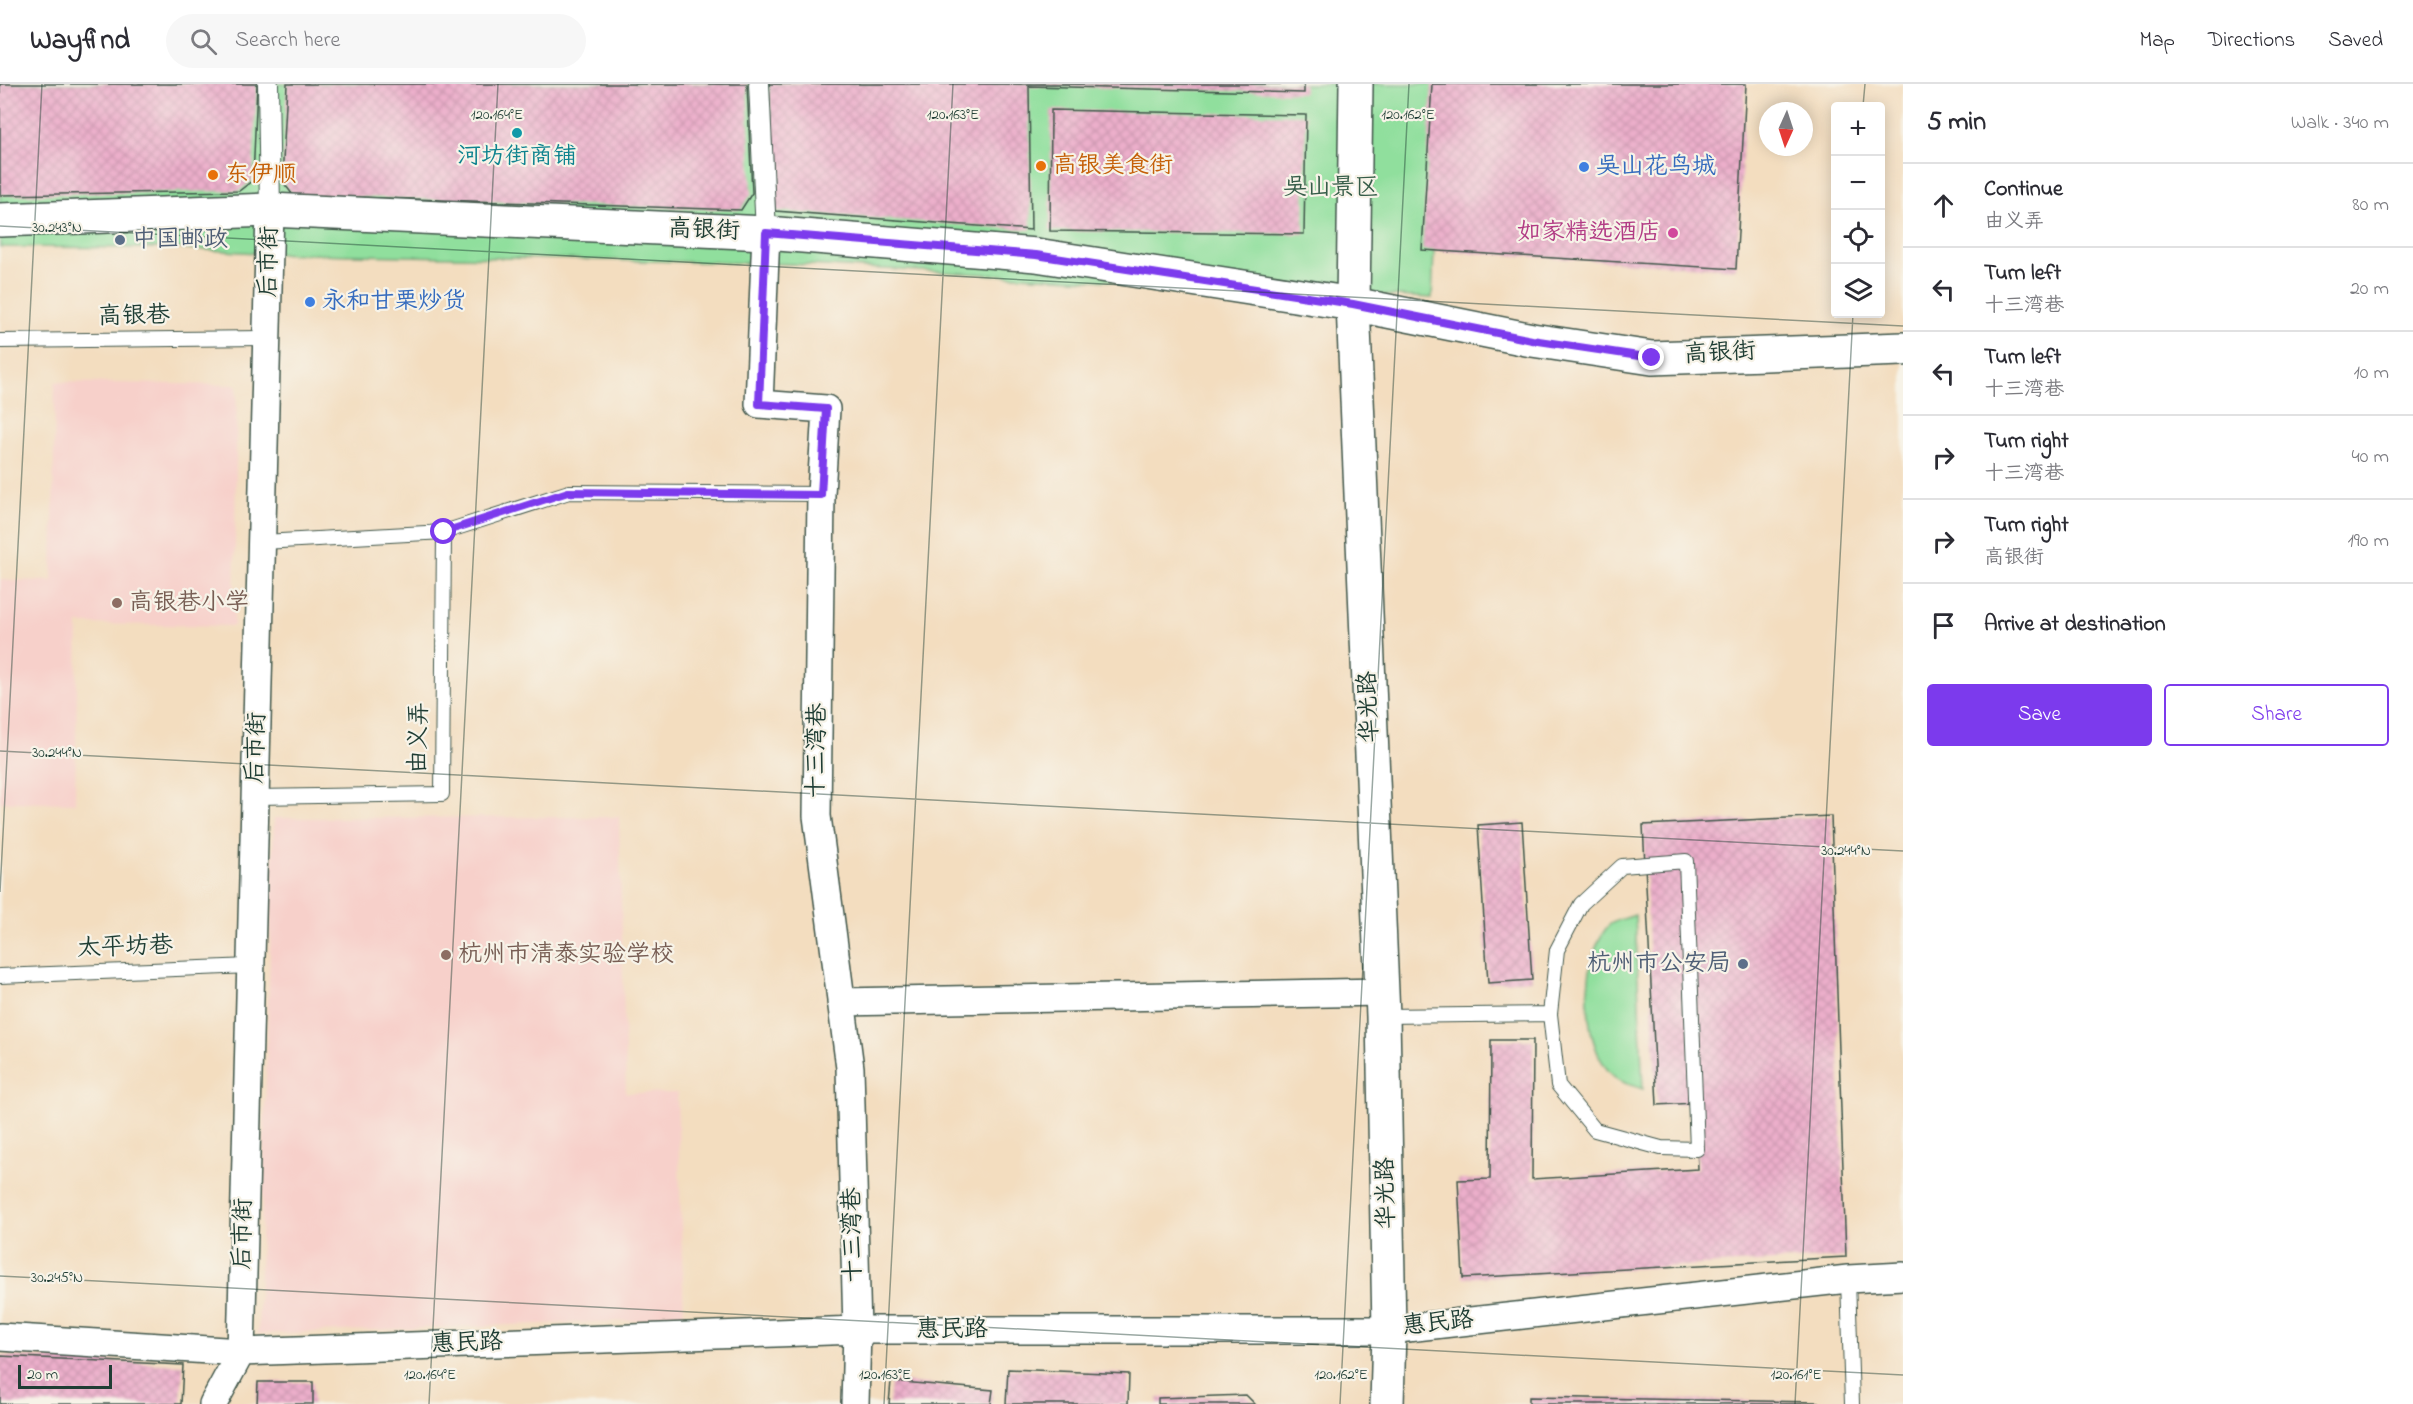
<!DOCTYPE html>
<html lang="en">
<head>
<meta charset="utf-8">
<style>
  :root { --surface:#fff; --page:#f7f7f7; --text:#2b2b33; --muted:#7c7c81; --line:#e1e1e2; --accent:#7c3aed }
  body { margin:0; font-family:"Indie Flower","LXGW WenKai TC",sans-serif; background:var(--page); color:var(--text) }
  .controls { position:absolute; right:18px; top:18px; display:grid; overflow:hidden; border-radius:6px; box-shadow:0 3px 15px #0003 }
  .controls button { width:54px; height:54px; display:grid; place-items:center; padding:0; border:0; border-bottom:2px solid var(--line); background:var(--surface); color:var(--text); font:30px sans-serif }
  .compass { position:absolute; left:1759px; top:18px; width:54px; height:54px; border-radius:50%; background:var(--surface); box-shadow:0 3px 15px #0003; rotate:183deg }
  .scale { position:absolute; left:18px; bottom:15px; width:94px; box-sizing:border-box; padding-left:6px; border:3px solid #1f3d34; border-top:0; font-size:16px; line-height:21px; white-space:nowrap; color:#1f3d34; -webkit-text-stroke:4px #f7f3e8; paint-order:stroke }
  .stop { position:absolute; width:18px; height:18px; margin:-14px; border:4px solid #7c3aed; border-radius:50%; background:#fff }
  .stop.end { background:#7c3aed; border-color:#fff; box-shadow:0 2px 6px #0008 }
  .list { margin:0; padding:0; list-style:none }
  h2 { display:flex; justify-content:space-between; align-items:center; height:78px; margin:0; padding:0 24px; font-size:26px }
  h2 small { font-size:20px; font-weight:400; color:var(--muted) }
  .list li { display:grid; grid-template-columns:39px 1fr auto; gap:18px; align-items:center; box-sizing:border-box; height:84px; padding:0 24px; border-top:2px solid var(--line) }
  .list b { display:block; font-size:22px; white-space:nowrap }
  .list p { margin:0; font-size:20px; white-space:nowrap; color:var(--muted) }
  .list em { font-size:20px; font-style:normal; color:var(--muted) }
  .actions { display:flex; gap:12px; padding:18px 24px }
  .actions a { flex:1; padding:14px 0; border:2px solid var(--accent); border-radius:6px; text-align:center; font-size:21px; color:var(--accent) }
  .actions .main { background:var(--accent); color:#fff }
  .icon { flex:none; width:33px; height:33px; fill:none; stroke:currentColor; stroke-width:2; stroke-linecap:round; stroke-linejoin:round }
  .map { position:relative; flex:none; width:1903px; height:1320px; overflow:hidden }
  header { display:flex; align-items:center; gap:36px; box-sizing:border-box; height:84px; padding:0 30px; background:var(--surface); border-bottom:2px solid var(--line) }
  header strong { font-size:28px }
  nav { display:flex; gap:33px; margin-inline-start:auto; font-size:21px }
  .search { width:420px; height:54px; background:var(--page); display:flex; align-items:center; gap:15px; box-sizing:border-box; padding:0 21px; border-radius:33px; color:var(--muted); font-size:22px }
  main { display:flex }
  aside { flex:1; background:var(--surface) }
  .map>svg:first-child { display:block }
  .built { fill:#f7d0ca }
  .green { fill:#90df9d; stroke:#588e68; stroke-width:1.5 }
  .building { fill:url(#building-cross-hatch) }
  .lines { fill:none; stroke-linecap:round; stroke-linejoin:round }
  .service-casing { stroke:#3f5549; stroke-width:16 }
  .pedestrian-casing { stroke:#3f5549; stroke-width:22 }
  .minor-casing { stroke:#3f5549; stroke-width:30 }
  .tertiary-casing { stroke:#3f5549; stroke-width:36 }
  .service { stroke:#fff; stroke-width:14 }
  .pedestrian { stroke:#fff; stroke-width:20 }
  .minor { stroke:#fff; stroke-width:27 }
  .tertiary { stroke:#fff; stroke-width:33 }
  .route { stroke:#7c3aed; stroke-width:8 }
  .ticks { fill:none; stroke:#1f3d34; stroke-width:1.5; stroke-opacity:0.45 }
  .culture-dot { fill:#0f9aa8; stroke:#f7f3e8; stroke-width:2 }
  .food-dot { fill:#e8710a; stroke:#f7f3e8; stroke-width:2 }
  .shop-dot { fill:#3f7fe0; stroke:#f7f3e8; stroke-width:2 }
  .hotel-dot { fill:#d1479c; stroke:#f7f3e8; stroke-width:2 }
  .service-dot { fill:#5c6f8a; stroke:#f7f3e8; stroke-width:2 }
  .education-dot { fill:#8d6e63; stroke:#f7f3e8; stroke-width:2 }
  .labels { text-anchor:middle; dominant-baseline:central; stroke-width:4.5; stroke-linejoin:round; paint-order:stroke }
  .culture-label { font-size:24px; fill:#0d838f; stroke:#f7f3e8 }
  .food-label { font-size:24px; fill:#c56008; stroke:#f7f3e8; text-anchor:start }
  .shop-label { font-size:24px; fill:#366cbe; stroke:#f7f3e8; text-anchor:start }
  .park-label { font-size:24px; fill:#365d49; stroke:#f7f3e8 }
  .street-label { font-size:24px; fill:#1f3d34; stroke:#f7f3e8 }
  .hotel-label { font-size:24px; fill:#b23c85; stroke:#f7f3e8; text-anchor:end }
  .service-label { font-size:24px; fill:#4e5e75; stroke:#f7f3e8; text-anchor:start }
  .education-label { font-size:24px; fill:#785e54; stroke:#f7f3e8; text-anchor:start }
  .ticks-label { font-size:15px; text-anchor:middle; fill:#1f3d34; stroke:#f7f3e8; stroke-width:4.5; stroke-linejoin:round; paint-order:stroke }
</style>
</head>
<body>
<header>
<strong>Wayfind</strong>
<div class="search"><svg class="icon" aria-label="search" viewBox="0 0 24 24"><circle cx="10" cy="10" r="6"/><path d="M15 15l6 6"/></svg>Search here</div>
<nav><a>Map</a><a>Directions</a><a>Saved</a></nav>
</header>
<main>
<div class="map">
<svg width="1903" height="1320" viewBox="0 0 1903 1320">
  <defs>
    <pattern id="building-cross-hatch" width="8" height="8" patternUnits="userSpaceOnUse" patternTransform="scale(1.5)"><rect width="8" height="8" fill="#ecafcb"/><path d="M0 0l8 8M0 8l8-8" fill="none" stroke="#ca97af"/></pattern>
  </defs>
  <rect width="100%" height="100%" fill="#f7f3e8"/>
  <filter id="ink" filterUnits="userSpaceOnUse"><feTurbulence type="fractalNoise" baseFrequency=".0167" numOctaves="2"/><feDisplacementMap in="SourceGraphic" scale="12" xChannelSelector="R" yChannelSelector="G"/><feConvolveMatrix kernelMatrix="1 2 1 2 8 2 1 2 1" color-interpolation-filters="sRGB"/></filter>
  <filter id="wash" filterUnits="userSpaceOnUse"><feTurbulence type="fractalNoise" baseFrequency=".008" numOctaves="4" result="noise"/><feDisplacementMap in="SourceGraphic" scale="24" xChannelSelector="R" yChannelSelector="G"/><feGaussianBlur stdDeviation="1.35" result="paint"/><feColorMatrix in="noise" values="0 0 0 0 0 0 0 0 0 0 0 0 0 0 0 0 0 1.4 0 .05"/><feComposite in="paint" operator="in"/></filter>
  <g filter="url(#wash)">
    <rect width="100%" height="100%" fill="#f3ddbf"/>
    <!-- built -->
    <path class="built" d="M 55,298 L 237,301 L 234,542 L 78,540 L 75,719 L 0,718 L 0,496 L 52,497 Z
      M 619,733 L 626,1009 L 677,1009 L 684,1235 L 258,1250 L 274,734 Z"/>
    <!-- green -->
    <path class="green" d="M 0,0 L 1441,0 L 1432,214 L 789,180 L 258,169 L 174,164 L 0,163 Z
      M 1635,831 L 1643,1005 C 1636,1002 1628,1001 1621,997 C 1579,974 1579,873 1609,841 C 1615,836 1628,834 1635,831 Z"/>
    <g id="blocks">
      <!-- building -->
      <path class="building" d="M 0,0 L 257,0 L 253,96 L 239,107 L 0,111 Z
        M 287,0 L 747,0 L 752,109 L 741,126 L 293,111 L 282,97 Z
        M 769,0 L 1304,0 L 1304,9 L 1029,2 L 1031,146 L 775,127 Z
        M 1432,0 L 1746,0 L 1736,185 L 1422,166 Z
        M 1051,26 L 1306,31 L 1304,150 L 1050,147 Z
        M 1831,732 L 1846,1173 L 1463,1194 L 1458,1096 L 1490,1095 L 1491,956 L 1533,956 L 1532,1095 L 1698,1085 L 1695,1019 L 1657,1021 L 1643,741 Z
        M 1522,738 L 1532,896 L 1488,899 L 1478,741 Z
        M 0,1272 L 183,1281 L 181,1320 L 0,1320 Z
        M 1008,1285 L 1129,1290 L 1128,1320 L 1006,1320 Z
        M 891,1297 L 993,1306 L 991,1320 L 889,1320 Z
        M 258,1298 L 313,1298 L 313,1320 L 257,1320 Z
        M 1246,1311 L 1255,1320 L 1158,1320 L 1158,1314 Z
        M 1529,1313 L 1818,1318 L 1818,1320 L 1529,1320 Z"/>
    </g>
  </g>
  <g filter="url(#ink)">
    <use href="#blocks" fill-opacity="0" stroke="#3f5549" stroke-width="1.5"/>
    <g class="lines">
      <defs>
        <path id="service" d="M 0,257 L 269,254
          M 263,458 L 444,448 L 569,408 L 821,410
          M 256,713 L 442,710 L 444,448
          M 0,892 L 251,882
          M 1383,932 L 1550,930 L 1558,1001 L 1595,1046 L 1661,1064 L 1697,1065 L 1686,777 L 1622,782 L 1581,820 L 1557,866 L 1550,930
          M 1848,1195 L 1852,1320"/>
        <path id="pedestrian" d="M 268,0 L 270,126
          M 759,0 L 766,149"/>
        <path id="minor" d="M 766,149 L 759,320 L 826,325 L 821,410 L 817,732 L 850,984 L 857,1246 L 855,1320
          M 841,918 L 1382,908
          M 0,1253 L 241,1268 L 857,1246 L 1389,1246 L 1848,1195 L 1903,1192
          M 213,1320 L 241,1268 L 270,126"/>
        <path id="tertiary" d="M 1356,0 L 1353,220 L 1383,932 L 1389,1246 L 1387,1320
          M 0,136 L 270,126 L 766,149 L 1036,171 L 1353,220 L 1532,256 L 1652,274 L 1903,265"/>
      </defs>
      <!-- service casing -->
      <use href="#service" class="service-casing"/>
      <!-- pedestrian casing -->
      <use href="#pedestrian" class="pedestrian-casing"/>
      <!-- minor casing -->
      <use href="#minor" class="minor-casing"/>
      <!-- tertiary casing -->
      <use href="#tertiary" class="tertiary-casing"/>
      <!-- service -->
      <use href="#service" class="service"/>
      <!-- pedestrian -->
      <use href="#pedestrian" class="pedestrian"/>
      <!-- minor -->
      <use href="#minor" class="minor"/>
      <!-- tertiary -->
      <use href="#tertiary" class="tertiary"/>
    </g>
  </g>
  <g class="lines" filter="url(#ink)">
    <!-- route -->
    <path class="route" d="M 444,448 L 568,408 L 821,411 L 826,325 L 759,320 L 766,149 L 1036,171 L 1353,220 L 1532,256 L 1652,274"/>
  </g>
  <!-- ticks -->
  <path class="ticks" d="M 1863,22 L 1865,0M 0,142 L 1903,242M 0,667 L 1903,767M 0,808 L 42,0M 0,1192 L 1903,1291M 429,1320 L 498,0M 884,1320 L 953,0M 1340,1320 L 1409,0M 1795,1320 L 1853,230"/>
  <!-- markers -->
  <circle class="culture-dot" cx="517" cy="49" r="6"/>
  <g class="food-dot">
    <circle cx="1041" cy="82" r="6"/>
    <circle cx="213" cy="91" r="6"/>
  </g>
  <g class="shop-dot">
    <circle cx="1584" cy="83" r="6"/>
    <circle cx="310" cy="218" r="6"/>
  </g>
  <circle class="hotel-dot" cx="1673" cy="149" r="6"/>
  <g class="service-dot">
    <circle cx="120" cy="156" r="6"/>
    <circle cx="1743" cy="880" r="6"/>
  </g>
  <g class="education-dot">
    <circle cx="117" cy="519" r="6"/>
    <circle cx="446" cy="871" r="6"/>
  </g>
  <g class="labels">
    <!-- culture labels -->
    <g class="culture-label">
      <text x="517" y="73">河坊街商铺</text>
    </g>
    <!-- food labels -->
    <g class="food-label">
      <text x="1053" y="82">高银美食街</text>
      <text x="225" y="91">东伊顺</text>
    </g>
    <!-- shop labels -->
    <g class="shop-label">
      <text x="1596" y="83">吴山花鸟城</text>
      <text x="322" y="218">永和甘栗炒货</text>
    </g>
    <!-- park labels -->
    <g class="park-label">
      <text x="1331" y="104">吴山景区</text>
    </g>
    <!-- street labels -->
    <g class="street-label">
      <text transform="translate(704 147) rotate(2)">高银街</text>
      <text transform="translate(270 178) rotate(-89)">后市街</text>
      <text transform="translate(134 233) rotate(-1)">高银巷</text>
      <text transform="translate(1720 270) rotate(-3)">高银街</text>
      <text transform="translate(1370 623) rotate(-92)">华光路</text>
      <text transform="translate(420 654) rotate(-89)">由义弄</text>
      <text transform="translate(257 664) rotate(-88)">后市街</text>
      <text transform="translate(818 667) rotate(-89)">十三湾巷</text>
      <text transform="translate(125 864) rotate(-2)">太平坊巷</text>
      <text transform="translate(1387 1109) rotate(-91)">华光路</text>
      <text transform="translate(244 1150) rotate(-89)">后市街</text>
      <text transform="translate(854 1151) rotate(-91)">十三湾巷</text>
      <text transform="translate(1438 1240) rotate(-6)">惠民路</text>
      <text x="952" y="1246">惠民路</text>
      <text transform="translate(467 1260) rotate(-2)">惠民路</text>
    </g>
    <!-- hotel labels -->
    <g class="hotel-label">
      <text x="1661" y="149">如家精选酒店</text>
    </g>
    <!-- service labels -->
    <g class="service-label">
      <text x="132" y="156">中国邮政</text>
      <text x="1731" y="880" text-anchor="end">杭州市公安局</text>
    </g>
    <!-- education labels -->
    <g class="education-label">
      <text x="129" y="519">高银巷小学</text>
      <text x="458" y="871">杭州市清泰实验学校</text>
    </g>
  </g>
  <g class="ticks-label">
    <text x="497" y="35">120.164°E</text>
    <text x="953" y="35">120.163°E</text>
    <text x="1408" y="35">120.162°E</text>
    <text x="57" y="148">30.243°N</text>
    <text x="57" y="673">30.244°N</text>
    <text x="1846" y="771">30.244°N</text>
    <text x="57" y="1198">30.245°N</text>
    <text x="430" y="1295">120.164°E</text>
    <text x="885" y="1295">120.163°E</text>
    <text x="1341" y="1295">120.162°E</text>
    <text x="1796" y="1295">120.161°E</text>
  </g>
</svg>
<div class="controls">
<button>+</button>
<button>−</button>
<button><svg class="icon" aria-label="locate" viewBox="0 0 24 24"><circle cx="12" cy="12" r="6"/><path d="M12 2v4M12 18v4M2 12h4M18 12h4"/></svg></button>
<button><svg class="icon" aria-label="layers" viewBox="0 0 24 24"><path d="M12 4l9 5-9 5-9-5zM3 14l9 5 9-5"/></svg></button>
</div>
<svg class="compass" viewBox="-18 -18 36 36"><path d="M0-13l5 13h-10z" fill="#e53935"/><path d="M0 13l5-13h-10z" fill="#7c7c81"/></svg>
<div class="scale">20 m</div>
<div class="stop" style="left:444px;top:448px"></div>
<div class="stop end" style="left:1652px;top:274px"></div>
</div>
<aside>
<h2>5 min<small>Walk · 340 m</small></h2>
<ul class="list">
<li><svg class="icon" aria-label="ahead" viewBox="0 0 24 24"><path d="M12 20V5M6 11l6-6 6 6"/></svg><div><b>Continue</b><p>由义弄</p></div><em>80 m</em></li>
<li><svg class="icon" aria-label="left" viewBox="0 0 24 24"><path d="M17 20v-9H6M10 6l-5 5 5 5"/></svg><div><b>Turn left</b><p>十三湾巷</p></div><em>20 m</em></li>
<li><svg class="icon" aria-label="left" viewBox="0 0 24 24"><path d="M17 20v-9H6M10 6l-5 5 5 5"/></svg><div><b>Turn left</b><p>十三湾巷</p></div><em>10 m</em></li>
<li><svg class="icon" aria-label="right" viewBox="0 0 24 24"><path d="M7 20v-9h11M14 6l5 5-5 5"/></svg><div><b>Turn right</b><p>十三湾巷</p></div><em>40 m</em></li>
<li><svg class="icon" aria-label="right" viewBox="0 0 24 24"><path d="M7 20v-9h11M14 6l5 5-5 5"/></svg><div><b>Turn right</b><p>高银街</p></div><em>190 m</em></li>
<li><svg class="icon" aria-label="arrive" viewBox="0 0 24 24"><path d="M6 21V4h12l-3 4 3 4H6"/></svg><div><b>Arrive at destination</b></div></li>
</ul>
<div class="actions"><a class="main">Save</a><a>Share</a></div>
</aside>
</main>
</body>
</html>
